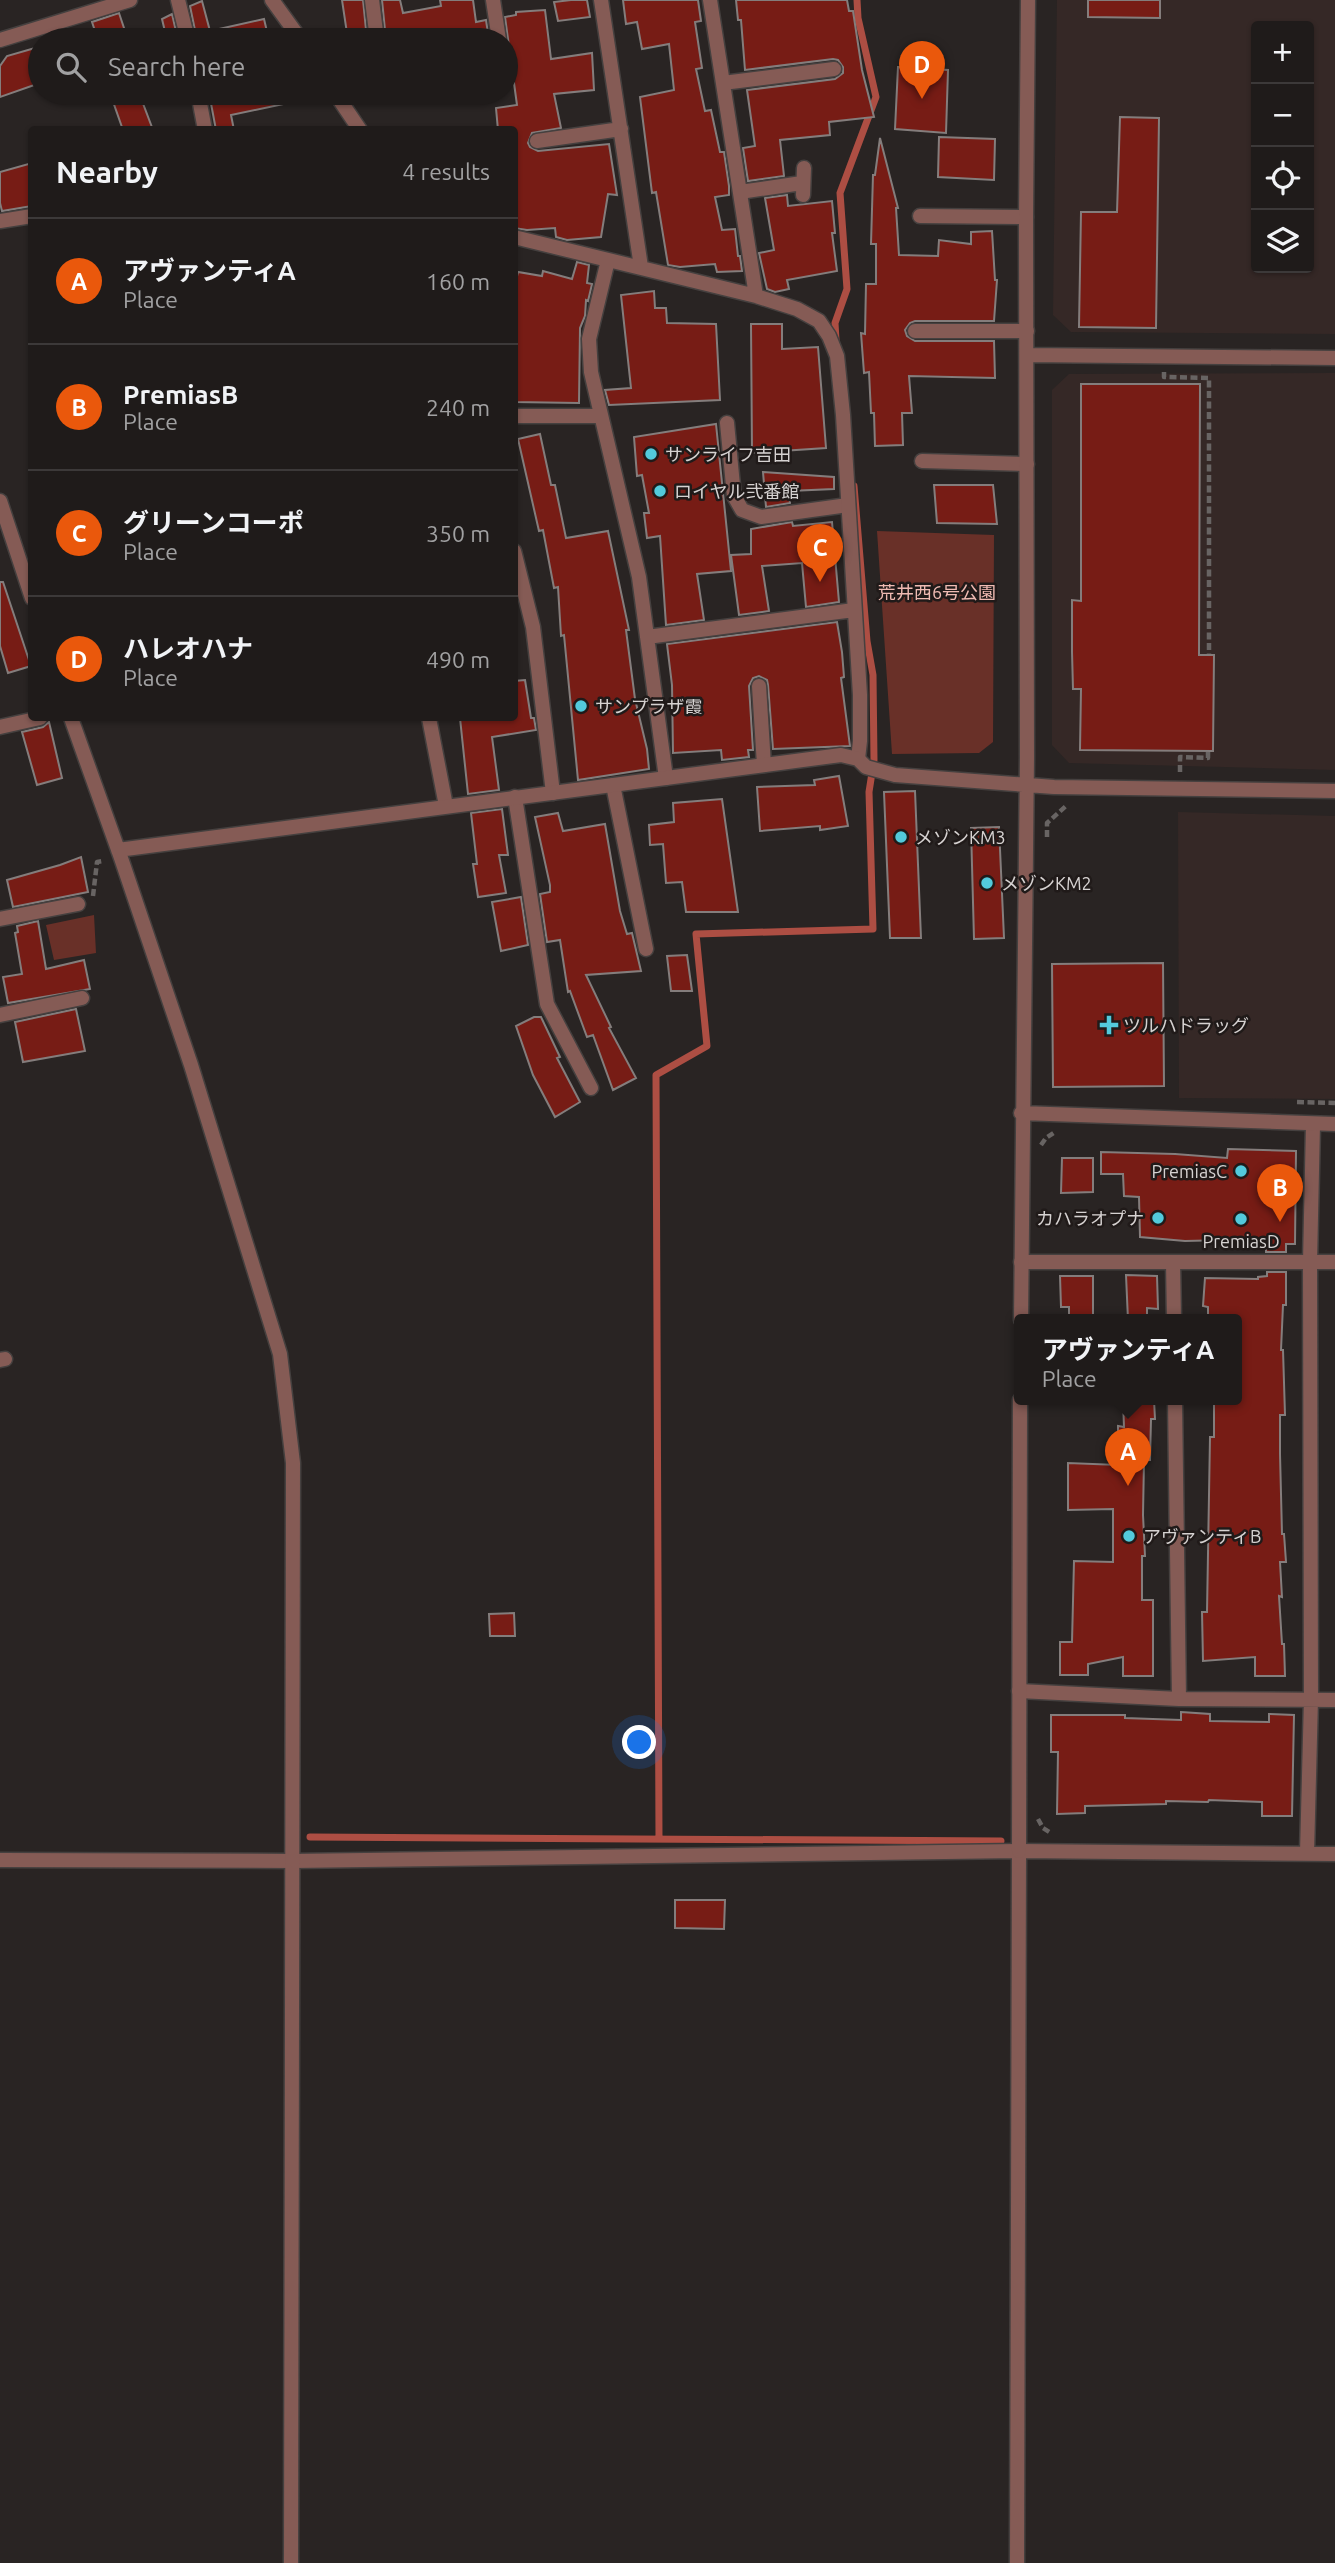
<!DOCTYPE html>
<html lang="en">
<head>
<meta charset="utf-8">
<style>
  :root { --surface:#1f1b1a; --page:#2c2827; --text:#f1f3f6; --muted:#a1a1a2; --line:#3c3939; --accent:#ea580c }
  body { margin:0; font-family:Ubuntu,"Noto Sans JP",sans-serif; background:var(--page); color:var(--text) }
  .controls { position:absolute; right:21px; top:21px; display:grid; overflow:hidden; border-radius:7px; box-shadow:0 2px 5px #0004 }
  .controls button { width:63px; height:63px; display:grid; place-items:center; padding:0; border:0; border-bottom:2px solid var(--line); background:var(--surface); color:var(--text); font:35px sans-serif }
  .you { position:absolute; left:640px; top:1743px; width:24px; height:24px; margin:-18px; border:5px solid #fff; border-radius:50%; background:#1a73e8; box-shadow:0 0 0 10px #1a73e833 }
  .badge { display:grid; place-items:center; width:46px; height:46px; border-radius:50%; background:var(--accent); color:#fff; font-size:23px; font-weight:700 }
  .pin { position:absolute; translate:-50% -58px; filter:drop-shadow(0 2px 4px #0008) }
  .pin::after { content:''; position:absolute; top:37px; width:24px; height:21px; background:inherit; clip-path:polygon(0 0,100% 0,50% 100%) }
  .popup { position:absolute; left:1014px; top:1314px; width:228px; height:91px; box-sizing:border-box; display:grid; place-content:center; border-radius:7px; background:var(--surface); filter:drop-shadow(0 2px 5px #0005); font-size:23px; white-space:nowrap; color:var(--muted) }
  .popup b { font-size:26px; color:var(--text) }
  .popup::after { content:''; position:absolute; left:50%; top:100%; margin-left:-14px; border:14px solid transparent; border-top-color:var(--surface) }
  .list { margin:0; padding:0; list-style:none }
  h2 { display:flex; justify-content:space-between; align-items:center; height:91px; margin:0; padding:0 28px; font-size:30px }
  h2 small { font-size:23px; font-weight:400; color:var(--muted) }
  .list li { display:grid; grid-template-columns:46px 1fr auto; gap:21px; align-items:center; box-sizing:border-box; height:126px; padding:0 28px; border-top:2px solid var(--line) }
  .list b { display:block; font-size:26px; white-space:nowrap }
  .list p { margin:0; font-size:23px; white-space:nowrap; color:var(--muted) }
  .list em { font-size:23px; font-style:normal; color:var(--muted) }
  .icon { flex:none; width:38px; height:38px; fill:none; stroke:currentColor; stroke-width:2; stroke-linecap:round; stroke-linejoin:round }
  .map { position:relative; flex:none; width:1335px; height:2563px; overflow:hidden }
  .search { position:absolute; background:var(--surface); box-shadow:0 2px 5px #0004; left:28px; top:28px; width:490px; height:77px; display:flex; align-items:center; gap:18px; box-sizing:border-box; padding:0 24px; border-radius:38px; color:var(--muted); font-size:26px }
  .panel { position:absolute; background:var(--surface); box-shadow:0 2px 5px #0004; left:28px; top:126px; width:490px; height:595px; border-radius:7px }
  .map>svg:first-child { display:block }
  .built { fill:#352826; fill-rule:evenodd }
  .green { fill:#693028 }
  .lines { fill:none; stroke-linecap:round; stroke-linejoin:round }
  .stream { stroke:#ad4e43; stroke-width:7 }
  .building { fill:#771c15; stroke:#847d7c; stroke-width:2 }
  .service-casing { stroke:#45403f; stroke-width:17 }
  .minor-casing { stroke:#45403f; stroke-width:17 }
  .tertiary-casing { stroke:#45403f; stroke-width:17 }
  .path { stroke:#686463; stroke-width:4.5; stroke-dasharray:7 3.5; stroke-linecap:butt }
  .service { stroke:#855b55; stroke-width:14 }
  .minor { stroke:#855b55; stroke-width:14 }
  .tertiary { stroke:#855b55; stroke-width:14 }
  .poi-dot { fill:#53cadc; stroke:#201a19; stroke-width:2.5 }
  .labels { text-anchor:middle; dominant-baseline:central; stroke-width:5; stroke-linejoin:round; paint-order:stroke }
  .poi-label { font-size:18px; fill:#d6d2d1; stroke:#201a19; text-anchor:start }
  .park-label { font-size:18px; fill:#efbab2; stroke:#201a19 }
</style>
</head>
<body>
<div class="map">
<svg width="1335" height="2563" viewBox="0 0 1335 2563">
  <rect width="100%" height="100%" fill="#292423"/>
  <!-- built -->
  <path class="built" d="M 1057,0 L 1335,0 L 1335,334 L 1071,332 L 1053,315 ZM 1256,26 L 1309,26 L 1309,268 L 1256,268 Z
    M 1335,373 L 1335,770 L 1069,763 L 1052,745 L 1052,390 L 1069,374 Z
    M 1178,812 L 1335,816 L 1335,1099 L 1179,1098 Z"/>
  <!-- green -->
  <path class="green" d="M 877,531 L 994,535 L 993,742 L 979,753 L 892,754 Z
    M 94,915 L 96,953 L 54,960 L 46,925 Z"/>
  <g class="lines">
    <!-- stream -->
    <path class="stream" d="M 836,340 L 835,323 L 847,289 L 840,193 L 876,97 L 858,18 L 857,0
      M 310,1837 L 1001,1841
      M 659,1839 L 656,1075 L 707,1046 L 696,934 L 873,929 L 869,792 L 874,760 L 873,675 L 867,641 L 854,486"/>
  </g>
  <!-- building -->
  <path class="building" d="M 342,0 L 363,0 L 367,40 L 348,40 Z
    M 382,0 L 400,0 L 403,13 L 441,6 L 440,0 L 473,0 L 476,22 L 486,20 L 489,40 L 386,40 Z
    M 571,0 L 587,0 L 590,17 L 558,21 L 554,2 Z
    M 623,0 L 698,0 L 701,21 L 695,22 L 702,68 L 696,69 L 705,111 L 711,110 L 720,152 L 724,152 L 729,186 L 729,195 L 715,197 L 722,230 L 735,229 L 738,256 L 740,256 L 742,271 L 717,272 L 715,264 L 680,267 L 668,265 L 656,192 L 652,193 L 640,97 L 674,90 L 669,44 L 642,49 L 637,22 L 626,24 Z
    M 736,0 L 847,0 L 849,11 L 853,11 L 862,70 L 874,117 L 829,122 L 830,135 L 780,140 L 784,176 L 748,181 L 743,148 L 755,146 L 747,90 L 835,79 L 843,73 L 843,67 L 838,60 L 833,59 L 745,70 L 741,20 L 738,20 Z
    M 1088,0 L 1160,0 L 1160,18 L 1088,17 Z
    M 202,1 L 210,31 L 264,19 L 269,40 L 197,40 L 190,6 Z
    M 545,10 L 551,59 L 592,53 L 594,90 L 554,94 L 561,128 L 532,133 L 528,143 L 530,147 L 538,151 L 609,144 L 617,195 L 608,194 L 601,237 L 567,240 L 556,237 L 555,228 L 527,230 L 514,228 L 514,130 L 498,130 L 496,108 L 517,105 L 505,17 L 516,15 L 516,12 Z
    M 119,13 L 128,40 L 98,40 L 92,22 Z
    M 172,14 L 178,40 L 167,40 L 162,19 Z
    M 35,48 L 40,60 L 40,83 L 0,97 L 0,66 L 7,56 Z
    M 898,67 L 948,70 L 946,133 L 895,129 Z
    M 110,93 L 139,93 L 153,130 L 123,130 Z
    M 209,93 L 297,93 L 298,101 L 231,115 L 234,130 L 216,130 Z
    M 1120,117 L 1159,118 L 1156,328 L 1079,327 L 1081,212 L 1117,212 Z
    M 939,137 L 995,139 L 994,180 L 938,177 Z
    M 880,138 L 898,208 L 896,208 L 899,255 L 938,256 L 939,240 L 971,244 L 971,232 L 992,231 L 995,280 L 997,280 L 994,321 L 915,321 L 910,323 L 905,330 L 907,336 L 915,341 L 994,341 L 995,378 L 909,376 L 912,413 L 902,413 L 903,445 L 875,446 L 874,413 L 871,413 L 869,372 L 864,373 L 861,333 L 865,334 L 866,284 L 876,284 L 876,244 L 871,244 L 873,175 L 875,175 Z
    M 32,163 L 32,206 L 2,211 L 0,203 L 0,172 Z
    M 787,195 L 788,206 L 832,201 L 835,233 L 832,233 L 837,271 L 787,280 L 789,289 L 775,292 L 767,289 L 759,253 L 774,250 L 765,198 Z
    M 577,262 L 589,265 L 587,283 L 592,284 L 588,301 L 586,300 L 585,316 L 580,328 L 579,403 L 514,402 L 514,289 L 518,272 L 542,276 L 543,271 L 572,279 Z
    M 654,291 L 655,308 L 666,308 L 667,323 L 716,324 L 720,400 L 609,405 L 605,390 L 631,388 L 621,295 Z
    M 751,324 L 782,324 L 782,349 L 818,347 L 826,448 L 752,453 Z
    M 1081,384 L 1200,384 L 1199,655 L 1214,655 L 1213,751 L 1080,750 L 1081,689 L 1073,689 L 1072,652 L 1072,600 L 1081,601 Z
    M 716,424 L 731,571 L 697,574 L 704,620 L 666,625 L 660,536 L 647,538 L 644,513 L 649,513 L 642,475 L 637,476 L 634,437 Z
    M 540,434 L 551,485 L 555,485 L 566,538 L 608,531 L 629,630 L 626,630 L 635,699 L 647,749 L 649,769 L 578,780 L 564,635 L 561,636 L 558,587 L 554,588 L 543,530 L 539,531 L 518,439 Z
    M 763,472 L 834,477 L 834,489 L 789,491 L 790,503 L 766,507 Z
    M 934,485 L 993,485 L 997,524 L 937,523 Z
    M 792,522 L 793,526 L 832,522 L 839,602 L 806,607 L 802,563 L 762,566 L 769,611 L 739,615 L 731,555 L 751,554 L 751,529 Z
    M 0,582 L 3,582 L 31,666 L 8,673 L 0,646 Z
    M 837,622 L 842,652 L 844,677 L 841,678 L 850,746 L 773,749 L 768,685 L 767,680 L 759,676 L 753,678 L 749,686 L 753,750 L 748,750 L 749,757 L 722,760 L 721,750 L 673,753 L 672,685 L 667,644 Z
    M 525,680 L 531,718 L 534,718 L 536,730 L 492,737 L 499,790 L 468,794 L 460,718 L 514,718 L 514,681 Z
    M 49,722 L 62,778 L 37,785 L 22,732 L 43,727 Z
    M 839,776 L 848,826 L 820,830 L 820,826 L 760,831 L 757,787 L 815,785 L 814,780 Z
    M 915,791 L 921,938 L 890,938 L 884,792 Z
    M 722,799 L 738,912 L 686,912 L 682,882 L 666,883 L 663,844 L 650,845 L 649,825 L 674,822 L 673,803 Z
    M 502,809 L 508,855 L 499,855 L 506,893 L 478,897 L 473,864 L 477,864 L 471,813 Z
    M 558,813 L 563,831 L 605,824 L 620,911 L 627,934 L 632,933 L 641,971 L 586,975 L 611,1027 L 609,1028 L 636,1078 L 613,1090 L 593,1035 L 587,1037 L 570,991 L 568,992 L 560,940 L 547,942 L 540,894 L 550,892 L 550,885 L 535,817 Z
    M 999,827 L 1004,938 L 974,939 L 971,828 Z
    M 81,857 L 88,892 L 13,907 L 7,880 L 60,865 Z
    M 521,897 L 528,945 L 501,951 L 492,902 Z
    M 38,921 L 46,969 L 84,960 L 90,989 L 8,1003 L 3,977 L 22,974 L 15,933 L 18,932 L 17,926 Z
    M 687,955 L 692,991 L 671,991 L 667,956 Z
    M 1163,963 L 1164,1086 L 1053,1087 L 1052,964 Z
    M 76,1009 L 85,1051 L 23,1062 L 15,1022 Z
    M 534,1017 L 541,1017 L 560,1057 L 557,1058 L 580,1102 L 555,1117 L 533,1075 L 516,1026 Z
    M 1228,1149 L 1296,1151 L 1295,1244 L 1286,1244 L 1286,1252 L 1266,1252 L 1266,1239 L 1185,1241 L 1140,1237 L 1139,1197 L 1124,1196 L 1123,1174 L 1101,1174 L 1101,1152 L 1175,1154 L 1227,1158 Z
    M 1062,1158 L 1093,1158 L 1093,1192 L 1061,1193 Z
    M 1267,1272 L 1286,1272 L 1286,1305 L 1283,1305 L 1281,1350 L 1283,1350 L 1285,1415 L 1280,1415 L 1280,1454 L 1282,1534 L 1284,1534 L 1286,1562 L 1280,1562 L 1282,1597 L 1279,1596 L 1282,1644 L 1284,1644 L 1285,1676 L 1255,1676 L 1255,1657 L 1203,1661 L 1202,1612 L 1207,1612 L 1210,1437 L 1214,1437 L 1214,1400 L 1236,1400 L 1236,1320 L 1208,1320 L 1208,1307 L 1203,1306 L 1205,1278 L 1258,1279 L 1258,1277 L 1267,1276 Z
    M 1126,1275 L 1157,1276 L 1158,1309 L 1147,1308 L 1147,1320 L 1128,1320 Z
    M 1060,1276 L 1093,1276 L 1093,1320 L 1069,1320 L 1069,1307 L 1061,1307 Z
    M 1123,1400 L 1154,1400 L 1155,1419 L 1151,1419 L 1150,1460 L 1144,1460 L 1143,1515 L 1145,1556 L 1142,1556 L 1142,1600 L 1153,1600 L 1153,1676 L 1123,1676 L 1123,1657 L 1088,1664 L 1088,1675 L 1060,1675 L 1060,1642 L 1072,1642 L 1074,1561 L 1113,1562 L 1113,1509 L 1068,1510 L 1068,1463 L 1118,1465 L 1118,1426 L 1124,1427 Z
    M 514,1613 L 515,1636 L 490,1636 L 489,1614 Z
    M 1181,1712 L 1210,1714 L 1210,1721 L 1269,1722 L 1269,1714 L 1294,1715 L 1292,1816 L 1262,1816 L 1262,1802 L 1209,1800 L 1208,1802 L 1166,1801 L 1166,1804 L 1085,1806 L 1085,1813 L 1057,1814 L 1058,1752 L 1051,1752 L 1051,1715 L 1125,1715 L 1125,1718 L 1181,1720 Z
    M 675,1900 L 725,1900 L 724,1929 L 675,1928 Z"/>
  <g class="lines">
    <defs>
      <path id="service" d="M 178,0 L 188,40
        M 372,0 L 377,40
        M 198,93 L 205,130
        M 920,216 L 1026,217
        M 915,331 L 1027,331
        M 727,423 L 734,496 L 742,510 L 761,517 L 848,505
        M 922,461 L 1027,464
        M 759,686 L 764,765
        M 613,785 L 646,949"/>
      <path id="minor" d="M 272,0 L 301,40
        M 493,0 L 499,40
        M 601,0 L 641,267
        M 710,0 L 756,296
        M 0,40 L 130,0
        M 723,83 L 834,69
        M 335,93 L 360,130
        M 537,141 L 621,129
        M 740,192 L 802,183
        M 803,195 L 804,168
        M 0,221 L 32,216
        M 514,237 L 756,296 L 797,309 L 819,321 L 829,336 L 837,356 L 843,415 L 860,695 L 860,741 L 858,759
        M 608,260 L 589,339 L 591,372 L 639,577 L 666,778
        M 514,416 L 601,416
        M 514,551 L 533,627 L 553,793
        M 647,637 L 854,610
        M 429,718 L 446,806
        M 0,727 L 40,718
        M 515,797 L 547,1004 L 591,1088
        M 0,919 L 78,904
        M 0,1015 L 82,998
        M 1021,1262 L 1335,1262
        M 1173,1262 L 1174,1320
        M 0,1360 L 5,1359
        M 1175,1400 L 1179,1699
        M 1019,1691 L 1179,1699 L 1335,1700
        M 1307,1853 L 1311,1699 L 1310,1262 L 1313,1125
        M 0,1860 L 293,1861 L 1019,1851 L 1335,1854
        M 1017,2563 L 1019,1851"/>
      <path id="tertiary" d="M 1027,355 L 1335,358
        M 0,501 L 32,598
        M 71,718 L 121,858 L 191,1065 L 280,1354 L 293,1463 L 291,2563
        M 118,850 L 841,755 L 858,759 L 866,767 L 895,775 L 1054,787 L 1335,791
        M 1021,1113 L 1335,1124
        M 1021,1320 L 1027,757 L 1026,217 L 1028,0
        M 1019,1851 L 1020,1400"/>
    </defs>
    <!-- service casing -->
    <use href="#service" class="service-casing"/>
    <!-- minor casing -->
    <use href="#minor" class="minor-casing"/>
    <!-- tertiary casing -->
    <use href="#tertiary" class="tertiary-casing"/>
    <!-- path -->
    <path class="path" d="M 1164,372 L 1164,377 L 1209,378 L 1209,654
      M 1180,772 L 1180,757 L 1208,758 L 1208,752
      M 1047,837 L 1047,823 L 1066,806
      M 93,896 L 97,862 L 103,861
      M 1297,1102 L 1335,1103
      M 1041,1145 L 1046,1138 L 1055,1132
      M 1038,1819 L 1043,1828 L 1051,1833"/>
    <!-- service -->
    <use href="#service" class="service"/>
    <!-- minor -->
    <use href="#minor" class="minor"/>
    <!-- tertiary -->
    <use href="#tertiary" class="tertiary"/>
  </g>
  <!-- markers -->
  <g class="poi-dot">
    <circle cx="651" cy="454" r="7"/>
    <circle cx="660" cy="491" r="7"/>
    <circle cx="581" cy="706" r="7"/>
    <circle cx="901" cy="837" r="7"/>
    <circle cx="987" cy="883" r="7"/>
    <path d="M1105.5 1014.5h7v7h7v7h-7v7h-7v-7h-7v-7h7z"/>
    <circle cx="1241" cy="1171" r="7"/>
    <circle cx="1158" cy="1218" r="7"/>
    <circle cx="1241" cy="1219" r="7"/>
    <circle cx="1129" cy="1536" r="7"/>
  </g>
  <g class="labels">
    <!-- poi labels -->
    <g class="poi-label">
      <text x="665" y="454">サンライフ吉田</text>
      <text x="674" y="491">ロイヤル弐番館</text>
      <text x="595" y="706">サンプラザ霞</text>
      <text x="915" y="837">メゾンKM3</text>
      <text x="1001" y="883">メゾンKM2</text>
      <text x="1123" y="1025">ツルハドラッグ</text>
      <text x="1227" y="1171" text-anchor="end">PremiasC</text>
      <text x="1144" y="1218" text-anchor="end">カハラオプナ</text>
      <text x="1241" y="1241" text-anchor="middle">PremiasD</text>
      <text x="1143" y="1536">アヴァンティB</text>
    </g>
    <!-- park labels -->
    <g class="park-label">
      <text x="937" y="592">荒井西6号公園</text>
    </g>
  </g>
</svg>
<div class="controls">
<button>+</button>
<button>−</button>
<button><svg class="icon" aria-label="locate" viewBox="0 0 24 24"><circle cx="12" cy="12" r="6"/><path d="M12 2v4M12 18v4M2 12h4M18 12h4"/></svg></button>
<button><svg class="icon" aria-label="layers" viewBox="0 0 24 24"><path d="M12 4l9 5-9 5-9-5zM3 14l9 5 9-5"/></svg></button>
</div>
<div class="you"></div>
<div class="pin badge" style="left:1128px;top:1486px">A</div>
<div class="popup"><b>アヴァンティA</b>Place</div>
<div class="pin badge" style="left:1280px;top:1222px">B</div>
<div class="pin badge" style="left:820px;top:582px">C</div>
<div class="pin badge" style="left:922px;top:99px">D</div>
<div class="search"><svg class="icon" aria-label="search" viewBox="0 0 24 24"><circle cx="10" cy="10" r="6"/><path d="M15 15l6 6"/></svg>Search here</div>
<section class="panel">
<h2>Nearby<small>4 results</small></h2>
<ul class="list">
<li><span class="badge">A</span><div><b>アヴァンティA</b><p>Place</p></div><em>160 m</em></li>
<li><span class="badge">B</span><div><b>PremiasB</b><p>Place</p></div><em>240 m</em></li>
<li><span class="badge">C</span><div><b>グリーンコーポ</b><p>Place</p></div><em>350 m</em></li>
<li><span class="badge">D</span><div><b>ハレオハナ</b><p>Place</p></div><em>490 m</em></li>
</ul>
</section>
</div>
</body>
</html>
